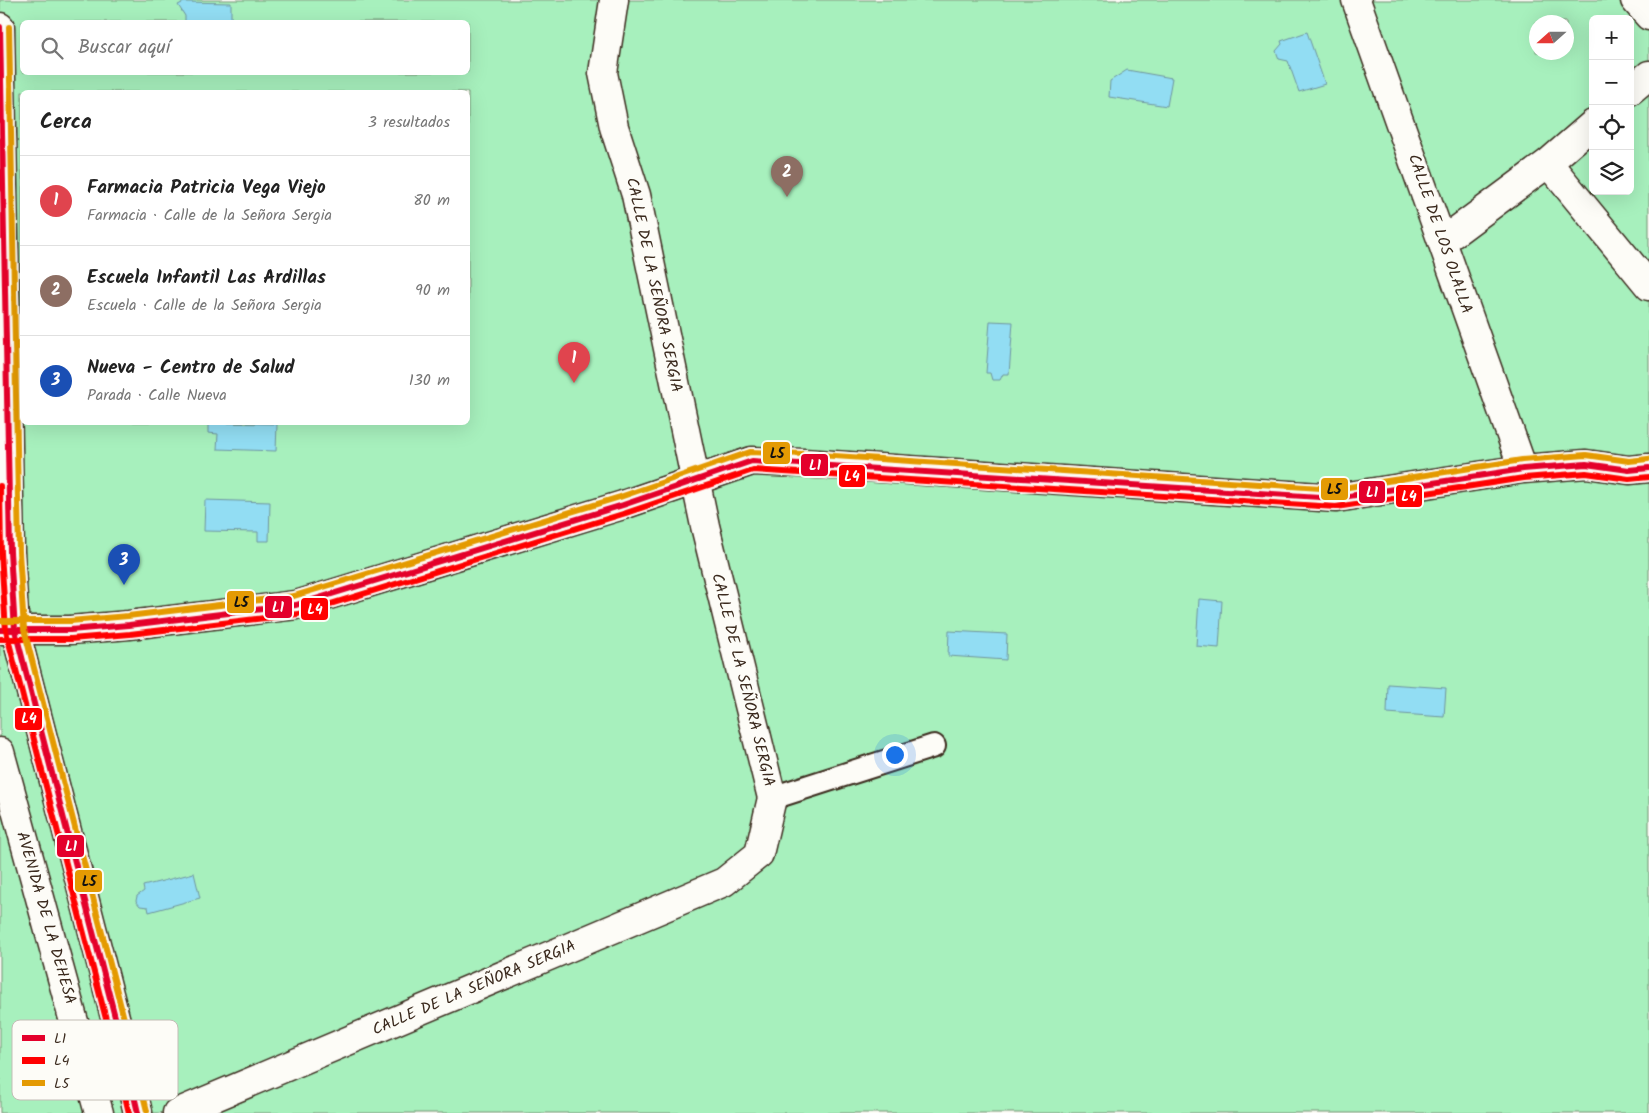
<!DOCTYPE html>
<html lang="es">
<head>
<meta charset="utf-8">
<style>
  :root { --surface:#fff; --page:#f6f6f6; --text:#222; --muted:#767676; --line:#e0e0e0; --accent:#db2777 }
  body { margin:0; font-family:Kalam,sans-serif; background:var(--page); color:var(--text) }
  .controls { position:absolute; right:15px; top:15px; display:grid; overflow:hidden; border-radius:8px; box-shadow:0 5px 20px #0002 }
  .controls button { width:45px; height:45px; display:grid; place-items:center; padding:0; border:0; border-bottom:1px solid var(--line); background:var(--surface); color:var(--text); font:25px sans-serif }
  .compass { position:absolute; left:1529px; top:15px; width:45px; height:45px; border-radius:50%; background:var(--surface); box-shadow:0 5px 20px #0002; rotate:249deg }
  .you { position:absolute; left:894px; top:754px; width:18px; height:18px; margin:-12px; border:4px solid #fff; border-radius:50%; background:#1a73e8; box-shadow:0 0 0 8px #1a73e833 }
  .badge { display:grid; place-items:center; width:32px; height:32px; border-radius:50%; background:var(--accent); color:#fff; font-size:16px; font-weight:700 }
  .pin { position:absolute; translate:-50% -41px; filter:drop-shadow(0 1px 2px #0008) }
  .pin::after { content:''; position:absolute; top:26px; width:18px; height:15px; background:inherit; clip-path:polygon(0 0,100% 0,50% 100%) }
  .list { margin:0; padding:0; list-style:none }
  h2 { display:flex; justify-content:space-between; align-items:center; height:65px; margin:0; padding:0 20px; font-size:21px }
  h2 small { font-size:16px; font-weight:400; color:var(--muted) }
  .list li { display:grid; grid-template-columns:32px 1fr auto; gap:15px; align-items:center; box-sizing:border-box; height:90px; padding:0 20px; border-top:1px solid var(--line) }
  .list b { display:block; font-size:19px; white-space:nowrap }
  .list p { margin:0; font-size:16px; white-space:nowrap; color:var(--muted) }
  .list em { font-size:16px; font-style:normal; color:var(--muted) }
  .icon { flex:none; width:28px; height:28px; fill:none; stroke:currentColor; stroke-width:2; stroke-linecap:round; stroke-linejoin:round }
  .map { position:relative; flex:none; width:1649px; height:1113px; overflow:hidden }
  .search { position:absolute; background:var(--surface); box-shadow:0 5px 20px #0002; left:20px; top:20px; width:450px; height:55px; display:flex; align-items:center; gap:12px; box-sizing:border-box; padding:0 18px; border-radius:8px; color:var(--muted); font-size:19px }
  .panel { position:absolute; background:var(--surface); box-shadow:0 5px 20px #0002; left:20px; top:90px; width:450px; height:335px; border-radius:8px }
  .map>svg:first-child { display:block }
  .green { fill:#a7f0bd; stroke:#718d6e; fill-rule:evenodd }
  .water { fill:#92ddf3; stroke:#6f959e }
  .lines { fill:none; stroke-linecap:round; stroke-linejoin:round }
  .service-casing { stroke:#3b2a1e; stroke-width:26 }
  .minor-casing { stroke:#3b2a1e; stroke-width:31 }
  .tertiary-casing { stroke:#3b2a1e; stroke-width:31 }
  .service { stroke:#fdfcf7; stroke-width:22 }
  .minor { stroke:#fdfcf7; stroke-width:28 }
  .tertiary { stroke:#fdfcf7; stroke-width:28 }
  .bus-1-casing { stroke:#fdfcf7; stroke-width:10 }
  .bus-2-casing { stroke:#fdfcf7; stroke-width:10 }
  .bus-3-casing { stroke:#fdfcf7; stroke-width:10 }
  .bus-1 { stroke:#e4002b; stroke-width:6 }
  .bus-2 { stroke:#f00; stroke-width:6 }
  .bus-3 { stroke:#e49a03; stroke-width:6 }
  .labels { text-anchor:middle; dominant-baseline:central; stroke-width:5; stroke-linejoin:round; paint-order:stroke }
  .street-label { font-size:16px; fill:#3b2a1e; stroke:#fdfcf7 }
  .key { fill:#fdfcf7; stroke:#c3bdb6; stroke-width:1 }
  .key-label { font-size:14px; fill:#3b2a1e }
  .line-badge { stroke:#fdfcf7; stroke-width:2 }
  .badge-label { font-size:14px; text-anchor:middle; font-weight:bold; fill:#fff }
  .pale-badge-label { font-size:14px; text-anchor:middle; font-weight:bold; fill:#111 }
</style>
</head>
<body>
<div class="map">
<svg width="1649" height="1113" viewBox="0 0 1649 1113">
  <rect width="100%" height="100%" fill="#fdfcf7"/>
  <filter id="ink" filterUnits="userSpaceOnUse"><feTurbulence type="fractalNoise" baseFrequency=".02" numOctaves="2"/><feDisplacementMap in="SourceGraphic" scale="10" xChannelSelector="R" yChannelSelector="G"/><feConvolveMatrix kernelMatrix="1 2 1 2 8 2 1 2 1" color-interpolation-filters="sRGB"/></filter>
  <g filter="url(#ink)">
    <!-- green -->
    <path class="green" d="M 0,0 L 1649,0 L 1649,1113 L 0,1113 ZM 1593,19 L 1630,19 L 1630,191 L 1593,191 ZM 22,22 L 468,22 L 468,72 L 22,72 ZM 1536,22 L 1566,22 L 1566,52 L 1536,52 ZM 22,92 L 468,92 L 468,422 L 22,422 Z"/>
    <!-- water -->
    <path class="water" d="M 184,2 L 231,3 L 231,22 L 185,22 L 185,16 L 178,5 Z
      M 1307,32 L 1325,84 L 1299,92 L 1288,61 L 1279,59 L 1276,51 L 1282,44 L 1281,41 Z
      M 1127,70 L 1172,78 L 1167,106 L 1109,97 L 1110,81 Z
      M 990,321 L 1013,322 L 1009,374 L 1003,374 L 1000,380 L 992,380 L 990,373 L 986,373 Z
      M 208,423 L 277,424 L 276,451 L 217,449 L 218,434 L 208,433 Z
      M 205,500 L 270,502 L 269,541 L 258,541 L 258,532 L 204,531 Z
      M 1199,599 L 1222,601 L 1219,648 L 1196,646 Z
      M 949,631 L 1007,634 L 1006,660 L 948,656 Z
      M 1388,684 L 1446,688 L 1444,717 L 1387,713 Z
      M 194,873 L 200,898 L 149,912 L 148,907 L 140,906 L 136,901 L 137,896 L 144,891 L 143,886 Z"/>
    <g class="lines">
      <defs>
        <path id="service" d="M 772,798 L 934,746"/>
        <path id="minor" d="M 1356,0 L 1523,469
          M 1635,0 L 1649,16
          M 1630,91 L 1649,75
          M 1548,163 L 1649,286
          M 1443,241 L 1548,163 L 1593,124
          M 0,630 L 70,630 L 129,625 L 296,605 L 623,505 L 752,461 L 803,463 L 1336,498 L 1523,469 L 1586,464 L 1629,470 L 1649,468
          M 0,752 L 99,1113
          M 177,1113 L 724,882 L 759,854 L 772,798 L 705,526 L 636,195 L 614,127 L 603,73 L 614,0"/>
        <path id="tertiary" d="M 0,27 L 10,552 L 15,630 L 124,1052 L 138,1113"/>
      </defs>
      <!-- service casing -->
      <use href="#service" class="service-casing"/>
      <!-- minor casing -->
      <use href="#minor" class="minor-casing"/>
      <!-- tertiary casing -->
      <use href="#tertiary" class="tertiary-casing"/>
      <!-- service -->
      <use href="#service" class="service"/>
      <!-- minor -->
      <use href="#minor" class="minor"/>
      <!-- tertiary -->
      <use href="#tertiary" class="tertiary"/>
      <defs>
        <path id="bus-1" d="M 0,27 L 10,552 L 15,630 L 124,1052 L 138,1113
          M 0,630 L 70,630 L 129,625 L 296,605 L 623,505 L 752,461 L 1336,498 L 1523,469 L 1586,464 L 1629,470 L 1649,468"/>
        <path id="bus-2" d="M 0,486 L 1,553 L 6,631 L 115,1054 L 129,1113
          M 0,639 L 71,639 L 130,634 L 298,614 L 626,513 L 753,470 L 1336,507 L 1524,478 L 1586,473 L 1629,479 L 1649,477"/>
        <path id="bus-3" d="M 9,27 L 19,552 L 24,629 L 132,1050 L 147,1111
          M 0,621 L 70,621 L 128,616 L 294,596 L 620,497 L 750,452 L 804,454 L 1336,489 L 1522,460 L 1586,455 L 1629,461 L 1648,459"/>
      </defs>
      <!-- bus-1 casing -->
      <use href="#bus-1" class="bus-1-casing"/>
      <!-- bus-2 casing -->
      <use href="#bus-2" class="bus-2-casing"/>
      <!-- bus-3 casing -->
      <use href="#bus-3" class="bus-3-casing"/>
      <!-- bus-1 -->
      <use href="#bus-1" class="bus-1"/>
      <!-- bus-2 -->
      <use href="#bus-2" class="bus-2"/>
      <!-- bus-3 -->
      <use href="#bus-3" class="bus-3"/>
    </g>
  </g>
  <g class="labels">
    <!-- street labels -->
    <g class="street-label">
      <text transform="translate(1440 234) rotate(71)">CALLE DE LOS OLALLA</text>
      <text transform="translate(654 285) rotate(78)">CALLE DE LA SEÑORA SERGIA</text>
      <text transform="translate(743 680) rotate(76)">CALLE DE LA SEÑORA SERGIA</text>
      <text transform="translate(46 918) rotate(74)">AVENIDA DE LA DEHESA</text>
      <text transform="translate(474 988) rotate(-23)">CALLE DE LA SEÑORA SERGIA</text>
    </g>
  </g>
  <!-- legend -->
  <rect x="12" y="1020" width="166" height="80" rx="8" class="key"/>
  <rect x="22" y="1035" width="23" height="6" fill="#e4002b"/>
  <rect x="22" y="1057" width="23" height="7" fill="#f00"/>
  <rect x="22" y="1080" width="23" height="6" fill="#e49a03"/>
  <g class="key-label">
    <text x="54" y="1043">L1</text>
    <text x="54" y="1065">L4</text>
    <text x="54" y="1088">L5</text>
  </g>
  <g class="line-badge">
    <rect x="762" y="441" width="29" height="24" rx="5" fill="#e49a03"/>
    <rect x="800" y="453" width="29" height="24" rx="5" fill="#e4002b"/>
    <rect x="838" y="464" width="28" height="24" rx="5" fill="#f00"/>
    <rect x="1320" y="477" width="29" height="24" rx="5" fill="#e49a03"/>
    <rect x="1358" y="480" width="28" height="24" rx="5" fill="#e4002b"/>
    <rect x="1395" y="484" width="28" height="24" rx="5" fill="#f00"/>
    <rect x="226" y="590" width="29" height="24" rx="5" fill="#e49a03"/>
    <rect x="264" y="595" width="29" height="24" rx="5" fill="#e4002b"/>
    <rect x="300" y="597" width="29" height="24" rx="5" fill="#f00"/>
    <rect x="14" y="707" width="29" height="24" rx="5" fill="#f00"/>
    <rect x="56" y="834" width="29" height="24" rx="5" fill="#e4002b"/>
    <rect x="74" y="869" width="29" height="24" rx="5" fill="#e49a03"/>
  </g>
  <g class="badge-label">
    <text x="815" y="470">L1</text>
    <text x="852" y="481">L4</text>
    <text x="1372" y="497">L1</text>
    <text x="1409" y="501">L4</text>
    <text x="278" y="612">L1</text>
    <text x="315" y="614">L4</text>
    <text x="29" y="723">L4</text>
    <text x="71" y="851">L1</text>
  </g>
  <g class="pale-badge-label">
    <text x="777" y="458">L5</text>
    <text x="1334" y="494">L5</text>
    <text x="241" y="607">L5</text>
    <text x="89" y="886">L5</text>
  </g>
</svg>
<div class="controls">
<button>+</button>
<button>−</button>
<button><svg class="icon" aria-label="locate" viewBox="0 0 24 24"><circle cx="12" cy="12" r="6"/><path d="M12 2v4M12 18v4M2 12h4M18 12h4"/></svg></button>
<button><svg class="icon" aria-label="layers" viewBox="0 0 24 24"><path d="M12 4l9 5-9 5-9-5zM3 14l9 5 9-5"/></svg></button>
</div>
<svg class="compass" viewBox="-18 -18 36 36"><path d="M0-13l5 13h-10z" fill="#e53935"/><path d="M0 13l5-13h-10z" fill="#767676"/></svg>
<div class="you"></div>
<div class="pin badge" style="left:574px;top:383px;background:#e0444e">1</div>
<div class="pin badge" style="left:787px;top:197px;background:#8d6e63">2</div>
<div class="pin badge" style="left:124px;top:585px;background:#1a4fb4">3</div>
<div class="search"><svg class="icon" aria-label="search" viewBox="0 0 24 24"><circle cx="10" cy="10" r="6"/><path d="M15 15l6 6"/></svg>Buscar aquí</div>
<section class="panel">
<h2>Cerca<small>3 resultados</small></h2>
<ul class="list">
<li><span class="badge" style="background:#e0444e">1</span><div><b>Farmacia Patricia Vega Viejo</b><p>Farmacia · Calle de la Señora Sergia</p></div><em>80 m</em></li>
<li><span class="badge" style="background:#8d6e63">2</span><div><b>Escuela Infantil Las Ardillas</b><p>Escuela · Calle de la Señora Sergia</p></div><em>90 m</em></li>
<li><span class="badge" style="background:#1a4fb4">3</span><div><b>Nueva - Centro de Salud</b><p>Parada · Calle Nueva</p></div><em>130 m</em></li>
</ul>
</section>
</div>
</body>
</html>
